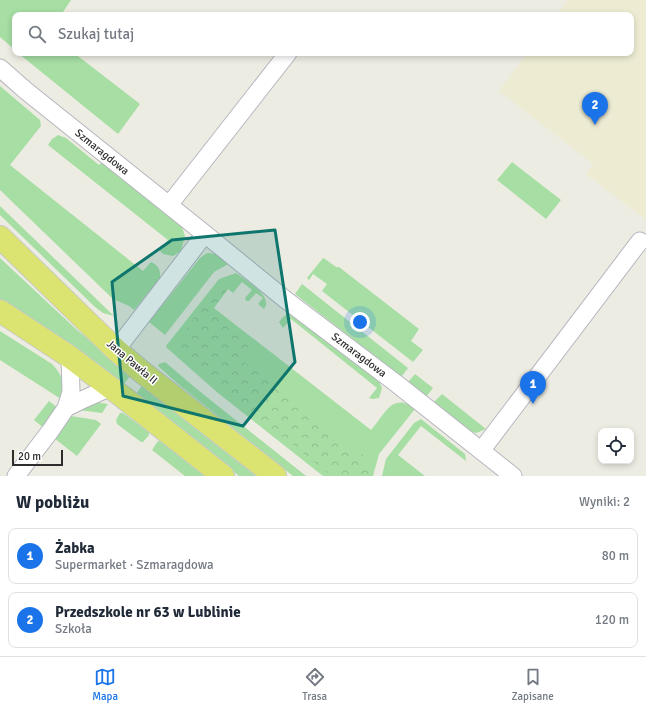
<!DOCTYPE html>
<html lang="pl">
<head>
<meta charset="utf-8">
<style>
  :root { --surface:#fff; --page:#f6f6f7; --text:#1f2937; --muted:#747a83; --line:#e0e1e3; --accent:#1a73e8 }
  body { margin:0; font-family:Signika,sans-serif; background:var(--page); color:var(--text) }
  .controls { position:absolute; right:12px; bottom:12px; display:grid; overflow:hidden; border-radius:8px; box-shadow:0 2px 6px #0003 }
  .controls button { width:36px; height:36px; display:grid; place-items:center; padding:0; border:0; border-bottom:1px solid var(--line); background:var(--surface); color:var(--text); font:20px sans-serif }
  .scale { position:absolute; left:12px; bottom:10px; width:51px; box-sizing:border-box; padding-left:4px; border:2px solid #2d2d2d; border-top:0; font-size:11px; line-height:14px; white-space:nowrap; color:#2d2d2d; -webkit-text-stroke:3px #fff; paint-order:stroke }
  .you { position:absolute; left:360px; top:322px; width:14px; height:14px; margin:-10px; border:3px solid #fff; border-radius:50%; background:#1a73e8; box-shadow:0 0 0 6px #1a73e833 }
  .badge { display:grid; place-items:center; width:26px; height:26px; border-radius:50%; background:var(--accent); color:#fff; font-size:13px; font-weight:700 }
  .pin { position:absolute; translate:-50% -33px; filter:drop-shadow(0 1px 2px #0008) }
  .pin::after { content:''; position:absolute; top:21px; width:14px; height:12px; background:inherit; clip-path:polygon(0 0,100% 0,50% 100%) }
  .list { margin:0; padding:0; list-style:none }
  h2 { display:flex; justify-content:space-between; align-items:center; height:52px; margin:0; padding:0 16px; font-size:17px }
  h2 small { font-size:13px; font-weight:400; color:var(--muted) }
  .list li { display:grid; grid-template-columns:26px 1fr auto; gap:12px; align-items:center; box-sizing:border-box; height:56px; margin:0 8px 8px; padding:0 8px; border:1px solid var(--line); border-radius:8px }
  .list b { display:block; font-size:15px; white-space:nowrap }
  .list p { margin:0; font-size:13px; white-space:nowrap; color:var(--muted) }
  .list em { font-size:13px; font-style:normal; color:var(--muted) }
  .icon { flex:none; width:22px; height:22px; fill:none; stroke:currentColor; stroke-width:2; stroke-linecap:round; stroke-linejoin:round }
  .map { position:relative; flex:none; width:646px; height:476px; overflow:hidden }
  .search { position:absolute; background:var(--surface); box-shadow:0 2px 6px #0003; left:12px; right:12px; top:12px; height:44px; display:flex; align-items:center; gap:10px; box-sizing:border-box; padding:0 14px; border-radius:8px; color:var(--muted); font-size:15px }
  .sheet { height:180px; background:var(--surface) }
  nav { display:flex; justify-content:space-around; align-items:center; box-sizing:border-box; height:56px; border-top:1px solid var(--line); background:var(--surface); font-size:11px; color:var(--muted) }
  nav a { display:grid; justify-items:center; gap:2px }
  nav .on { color:var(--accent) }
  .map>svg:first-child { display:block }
  .education { fill:#edecd3 }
  .grass { fill:#a6dea4 }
  .forest { fill:url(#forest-crowns) }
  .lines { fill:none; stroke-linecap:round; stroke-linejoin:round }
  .minor-casing { stroke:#b6b5bf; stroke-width:19 }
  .major-casing { stroke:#c8c8c8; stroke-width:24 }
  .minor { stroke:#fff; stroke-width:17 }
  .major { stroke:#dbe470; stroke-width:22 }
  .marked { fill:#0f766e; fill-opacity:0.2; stroke:#0f766e; stroke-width:3; stroke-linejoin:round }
  .labels { text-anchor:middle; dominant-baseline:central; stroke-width:3; stroke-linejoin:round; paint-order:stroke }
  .street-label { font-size:11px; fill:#2d2d2d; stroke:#fff }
</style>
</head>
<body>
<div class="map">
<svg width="646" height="476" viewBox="0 0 646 476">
  <defs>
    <pattern id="forest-crowns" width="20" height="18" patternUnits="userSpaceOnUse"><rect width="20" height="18" fill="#a6dea4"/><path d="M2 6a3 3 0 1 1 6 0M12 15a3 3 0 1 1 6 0" fill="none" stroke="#8fbf8e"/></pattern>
  </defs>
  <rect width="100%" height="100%" fill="#edece2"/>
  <!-- education -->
  <path class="education" d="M 568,0 L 646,0 L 646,220 L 586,174 L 593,165 L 587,159 L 499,91 L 528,53 L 631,53 L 631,15 L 557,15 Z"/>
  <!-- grass -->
  <path class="grass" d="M 0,0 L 71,0 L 61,15 L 15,15 L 15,50 L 0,37 Z
    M 18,53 L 74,53 L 140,104 L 118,134 Z
    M 0,86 L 40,120 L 41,126 L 10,165 L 143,271 L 151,262 C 158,265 161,270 160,278 L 134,310 L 129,306 L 113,299 L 0,190 Z
    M 58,135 L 66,138 L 99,165 L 103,161 L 181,224 L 185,236 L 181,251 L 173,256 L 163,254 L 159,250 L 168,240 L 48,145 L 52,139 Z
    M 512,162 L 561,200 L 546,219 L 497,180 Z
    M 0,206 L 114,316 L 103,313 L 95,307 L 0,215 Z
    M 207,253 L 217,254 L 230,263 L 214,272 L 165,335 L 149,322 L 200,258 Z
    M 0,258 L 77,330 L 132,374 L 123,385 L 0,300 Z
    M 323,258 L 325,259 L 336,267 L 339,267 L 419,329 L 411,341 L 423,350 L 413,362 L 322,291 L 327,284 L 313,274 L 309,280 L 307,278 Z
    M 236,273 C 245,280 274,296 264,309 L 258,304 L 263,298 L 256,293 L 249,301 L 246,301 L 245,298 L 252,290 L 242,282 L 233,293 L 228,289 L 214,308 L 371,430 C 385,415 392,391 415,409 L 379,454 L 373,476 L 323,476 L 218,393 L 167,348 L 166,346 L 219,279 Z
    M 302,284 L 408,368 L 402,376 L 399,375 L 295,294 Z
    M 287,314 L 294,314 L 379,381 L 382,388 L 379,398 L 373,399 L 369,398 L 377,388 L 291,319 L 283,328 L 279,322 L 282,318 Z
    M 0,331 L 52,364 C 63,376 65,383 61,399 L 0,360 Z
    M 165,362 L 198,390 L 306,476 L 293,476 L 178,384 L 158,366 L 159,364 Z
    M 415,374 L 433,388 L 426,397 L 409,384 L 409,381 Z
    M 144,383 L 261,476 L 239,476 L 135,395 Z
    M 442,394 L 486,429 L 476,433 L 467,430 L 433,403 Z
    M 49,401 L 58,408 L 44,428 L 34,420 Z
    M 96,402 L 108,404 L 102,413 L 78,410 Z
    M 120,413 L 123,413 L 149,432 L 149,435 L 143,442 L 141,442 L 117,424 L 116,420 Z
    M 71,416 L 96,420 L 101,424 L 77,456 L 54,438 Z
    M 421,419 L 465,454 L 466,461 L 421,426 L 398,455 L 425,476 L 382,476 L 386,459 L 414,423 Z
    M 158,441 L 163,442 L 206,476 L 185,476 L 152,450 Z"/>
  <!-- forest -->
  <path class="forest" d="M 221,283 L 228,289 L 211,310 L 251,342 L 240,359 L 371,461 L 369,476 L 332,476 L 171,348 Z"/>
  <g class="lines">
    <defs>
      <path id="minor" d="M 0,68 L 25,90 L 205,234 L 286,300 L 397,384 L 513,476
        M 169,205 L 288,53
        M 116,350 L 205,234
        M 70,357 L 71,392 L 66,408 L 84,399 L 111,387
        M 481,451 L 640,241
        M 16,476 L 51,430 L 66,408"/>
      <path id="major" d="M 0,237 L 116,350 L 142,372 L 275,476
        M 0,311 L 70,357 L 123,397 L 223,476"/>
    </defs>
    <!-- minor casing -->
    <use href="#minor" class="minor-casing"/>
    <!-- major casing -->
    <use href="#major" class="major-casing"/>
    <!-- minor -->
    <use href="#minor" class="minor"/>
    <!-- major -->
    <use href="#major" class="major"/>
  </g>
  <!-- marked area -->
  <path class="marked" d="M 275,230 L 295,362 L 243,426 L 123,396 L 112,282 L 172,240 Z"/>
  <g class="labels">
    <!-- street labels -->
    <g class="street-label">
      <text transform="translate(102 152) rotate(39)">Szmaragdowa</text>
      <text transform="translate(359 355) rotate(37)">Szmaragdowa</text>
      <text transform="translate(132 362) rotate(40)">Jana Pawła II</text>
    </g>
  </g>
</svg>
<div class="controls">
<button><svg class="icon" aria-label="locate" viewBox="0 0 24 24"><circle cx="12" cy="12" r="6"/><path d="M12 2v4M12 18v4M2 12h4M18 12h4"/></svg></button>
</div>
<div class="scale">20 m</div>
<div class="you"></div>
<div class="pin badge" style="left:533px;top:404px">1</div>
<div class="pin badge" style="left:595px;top:125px">2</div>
<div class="search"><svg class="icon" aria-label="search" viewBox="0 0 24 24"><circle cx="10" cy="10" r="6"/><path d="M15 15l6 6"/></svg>Szukaj tutaj</div>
</div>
<section class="sheet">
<h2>W pobliżu<small>Wyniki: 2</small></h2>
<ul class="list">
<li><span class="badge">1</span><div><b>Żabka</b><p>Supermarket · Szmaragdowa</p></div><em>80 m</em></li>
<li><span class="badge">2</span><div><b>Przedszkole nr 63 w Lublinie</b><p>Szkoła</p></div><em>120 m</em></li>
</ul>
</section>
<nav>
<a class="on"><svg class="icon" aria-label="map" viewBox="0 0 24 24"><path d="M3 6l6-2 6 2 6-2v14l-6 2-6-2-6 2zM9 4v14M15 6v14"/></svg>Mapa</a>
<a><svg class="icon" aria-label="directions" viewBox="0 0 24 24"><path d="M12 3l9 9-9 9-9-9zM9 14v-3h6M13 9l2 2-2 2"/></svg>Trasa</a>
<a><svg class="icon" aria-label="saved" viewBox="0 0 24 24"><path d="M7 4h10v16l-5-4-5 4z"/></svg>Zapisane</a>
</nav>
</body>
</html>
